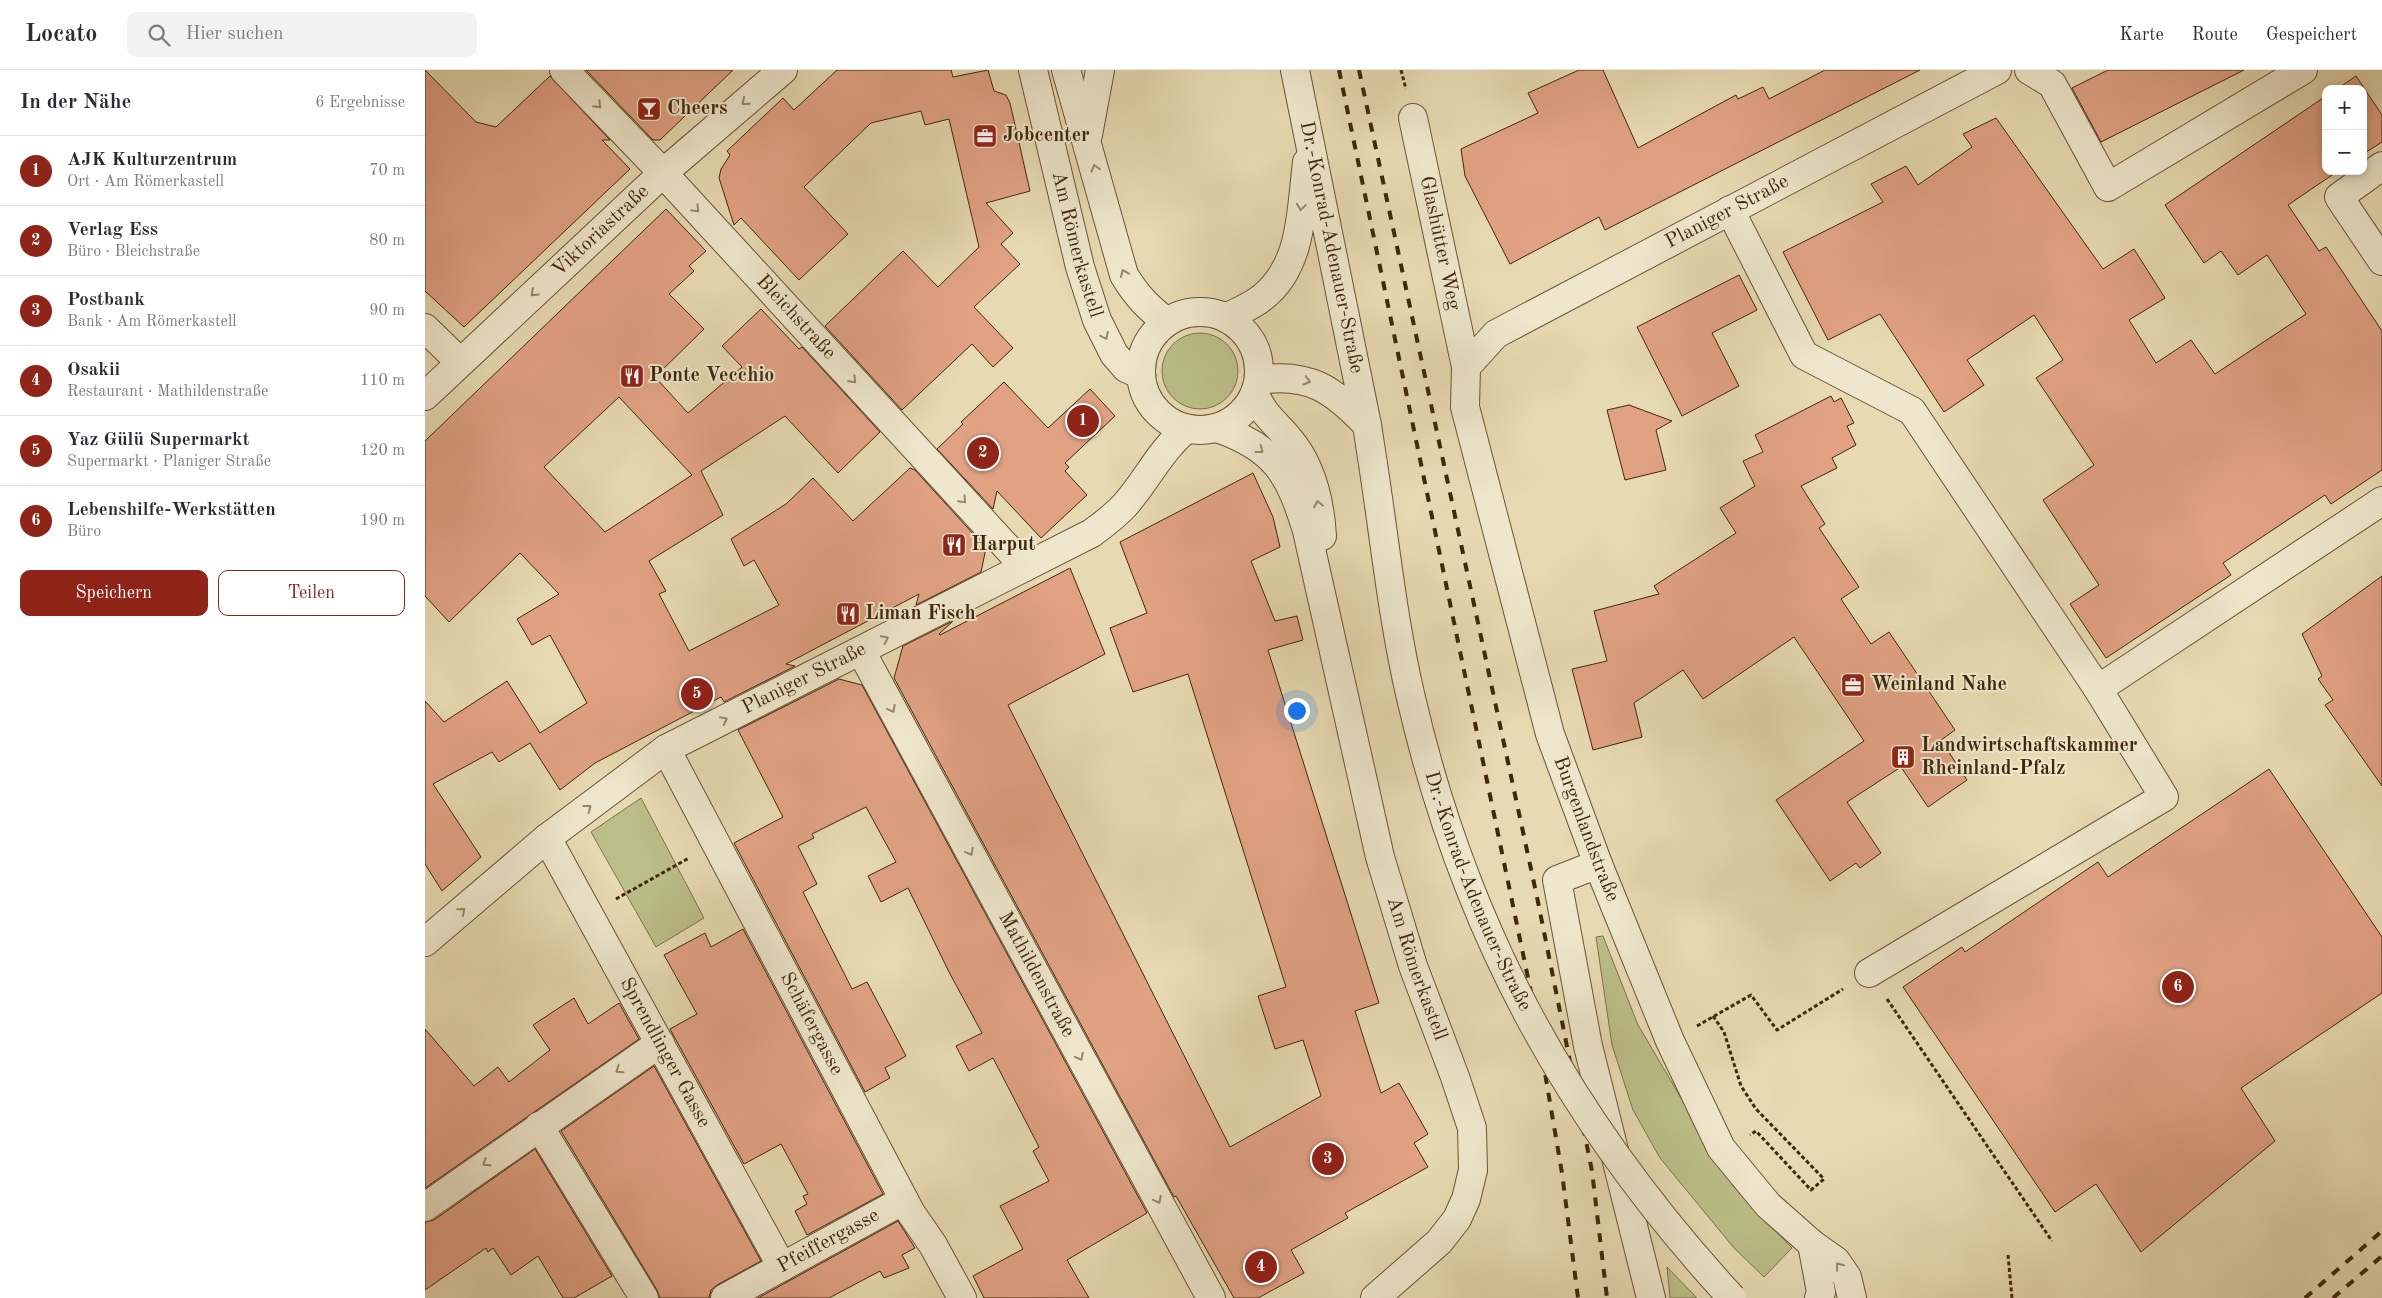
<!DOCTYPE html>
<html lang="de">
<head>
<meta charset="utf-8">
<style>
  :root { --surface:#fff; --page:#f2f2f3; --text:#2b2b33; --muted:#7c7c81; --line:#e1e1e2; --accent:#8f2418 }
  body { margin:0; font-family:"Old Standard TT",serif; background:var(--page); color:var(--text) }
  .controls { position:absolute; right:15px; top:15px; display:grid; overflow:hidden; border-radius:10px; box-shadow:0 2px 8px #0003 }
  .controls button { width:45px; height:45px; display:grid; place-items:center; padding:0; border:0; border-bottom:1px solid var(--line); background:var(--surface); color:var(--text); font:25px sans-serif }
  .you { position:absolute; left:871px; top:640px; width:18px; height:18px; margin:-12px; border:4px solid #fff; border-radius:50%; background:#1a73e8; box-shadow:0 0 0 8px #1a73e833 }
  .badge { display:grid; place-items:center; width:32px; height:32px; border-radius:50%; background:var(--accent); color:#fff; font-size:16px; font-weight:700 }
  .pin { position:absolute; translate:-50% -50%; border:2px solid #fff; box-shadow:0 1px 5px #0006 }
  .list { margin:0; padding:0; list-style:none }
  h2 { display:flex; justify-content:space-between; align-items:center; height:65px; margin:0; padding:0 20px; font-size:21px }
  h2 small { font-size:16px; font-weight:400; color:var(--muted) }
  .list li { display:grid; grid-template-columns:32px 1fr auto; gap:15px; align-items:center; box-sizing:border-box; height:70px; padding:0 20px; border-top:1px solid var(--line) }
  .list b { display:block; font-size:19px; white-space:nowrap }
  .list p { margin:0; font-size:16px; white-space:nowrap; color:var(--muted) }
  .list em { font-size:16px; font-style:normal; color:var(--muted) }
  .actions { display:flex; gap:10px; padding:15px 20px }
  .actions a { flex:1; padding:11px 0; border:1px solid var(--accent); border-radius:10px; text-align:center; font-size:18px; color:var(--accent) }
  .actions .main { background:var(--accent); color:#fff }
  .icon { flex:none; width:28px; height:28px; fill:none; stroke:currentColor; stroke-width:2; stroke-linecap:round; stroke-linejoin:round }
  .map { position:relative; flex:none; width:1957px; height:1228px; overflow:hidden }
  header { display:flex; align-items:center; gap:30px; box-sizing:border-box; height:70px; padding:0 25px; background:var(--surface); border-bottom:1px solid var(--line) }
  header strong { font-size:24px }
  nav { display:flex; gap:28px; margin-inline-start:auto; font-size:18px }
  .search { width:350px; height:45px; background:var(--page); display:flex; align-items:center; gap:12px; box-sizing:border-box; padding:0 18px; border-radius:10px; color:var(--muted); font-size:19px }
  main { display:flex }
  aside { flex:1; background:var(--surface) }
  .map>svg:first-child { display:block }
  .green { fill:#bbbe88; stroke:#7e724a }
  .building { fill:#e1a284; stroke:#40270b; fill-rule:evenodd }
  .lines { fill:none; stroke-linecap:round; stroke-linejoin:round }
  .minor-casing { stroke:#6a5435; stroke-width:30 }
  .path { stroke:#40270b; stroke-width:3; stroke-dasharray:4 2.5; stroke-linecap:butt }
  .minor { stroke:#efe7cd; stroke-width:28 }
  .rail { stroke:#40270b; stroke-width:4; stroke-dasharray:9 9; stroke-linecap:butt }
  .minor-bridge-casing { stroke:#6a5435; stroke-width:30; stroke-linecap:butt }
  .minor-bridge { stroke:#efe7cd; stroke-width:28 }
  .oneway { stroke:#98876c }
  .labels { text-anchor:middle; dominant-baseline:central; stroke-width:4; stroke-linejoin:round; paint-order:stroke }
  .poi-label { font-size:20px; font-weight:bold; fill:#40270b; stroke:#efe7cd; text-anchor:start }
  .street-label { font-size:20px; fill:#40270b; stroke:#efe7cd }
</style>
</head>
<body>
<header>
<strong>Locato</strong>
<div class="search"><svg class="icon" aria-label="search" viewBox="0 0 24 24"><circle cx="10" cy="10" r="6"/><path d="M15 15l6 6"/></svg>Hier suchen</div>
<nav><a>Karte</a><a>Route</a><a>Gespeichert</a></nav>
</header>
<main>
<aside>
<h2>In der Nähe<small>6 Ergebnisse</small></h2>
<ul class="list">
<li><span class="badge">1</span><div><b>AJK Kulturzentrum</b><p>Ort · Am Römerkastell</p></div><em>70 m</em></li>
<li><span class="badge">2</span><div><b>Verlag Ess</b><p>Büro · Bleichstraße</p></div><em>80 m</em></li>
<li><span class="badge">3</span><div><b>Postbank</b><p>Bank · Am Römerkastell</p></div><em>90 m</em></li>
<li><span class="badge">4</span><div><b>Osakii</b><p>Restaurant · Mathildenstraße</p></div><em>110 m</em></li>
<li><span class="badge">5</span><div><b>Yaz Gülü Supermarkt</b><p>Supermarkt · Planiger Straße</p></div><em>120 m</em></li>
<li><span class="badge">6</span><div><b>Lebenshilfe-Werkstätten</b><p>Büro</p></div><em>190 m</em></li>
</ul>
<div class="actions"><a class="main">Speichern</a><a>Teilen</a></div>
</aside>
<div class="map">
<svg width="1957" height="1228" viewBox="0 0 1957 1228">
  <rect width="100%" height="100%" fill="#e7dab2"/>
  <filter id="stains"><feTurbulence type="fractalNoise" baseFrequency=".004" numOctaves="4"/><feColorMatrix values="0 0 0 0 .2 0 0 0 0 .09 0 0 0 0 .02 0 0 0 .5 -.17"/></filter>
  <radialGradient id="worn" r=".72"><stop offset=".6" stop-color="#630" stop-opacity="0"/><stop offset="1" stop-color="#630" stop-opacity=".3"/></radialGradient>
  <!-- green -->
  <path class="green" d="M737 301a38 38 0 1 1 76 0a38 38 0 1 1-76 0Z
    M 216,728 L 279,848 L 231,877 L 166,762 Z
    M 1178,866 L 1213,955 L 1308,1116 L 1367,1178 L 1339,1207 L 1309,1178 L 1235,1088 L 1208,1040 L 1187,975 L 1171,867 Z
    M 1242,1197 L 1272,1228 L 1245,1228 Z"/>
  <!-- building -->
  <path class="building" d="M 0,0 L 51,52 L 71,57 L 125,6 L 185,70 L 177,70 L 205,99 L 39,257 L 0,221 Z
    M 161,0 L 308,0 L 235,70 L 228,70 Z
    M 412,0 L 526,0 L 528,7 L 563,0 L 569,21 L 581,25 L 585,33 L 605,121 L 561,133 L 588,163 L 576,174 L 595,194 L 549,237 L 588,278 L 568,297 L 547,274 L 477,340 L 400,256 L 478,181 L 513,217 L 554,177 L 524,49 L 500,55 L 496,41 L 446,53 L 379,117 L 423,164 L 374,210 L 316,148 L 309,155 L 294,108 L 296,99 L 305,85 L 302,81 L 358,28 L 369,40 Z
    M 1154,0 L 1178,0 L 1213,78 L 1311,25 L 1313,29 L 1338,17 L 1344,29 L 1400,0 L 1495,0 L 1180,160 L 1174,147 L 1085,194 L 1040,106 L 1036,79 L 1113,43 L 1103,23 Z
    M 1683,0 L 1819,0 L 1676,72 L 1647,18 Z
    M 1931,6 L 1957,45 L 1957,72 L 1938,84 L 1938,19 L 1912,19 Z
    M 1901,26 L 1901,101 L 1913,101 L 1863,135 L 1894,181 L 1901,177 L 1957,261 L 1957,400 L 1906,434 L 1900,425 L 1798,493 L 1806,505 L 1681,588 L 1645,534 L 1674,515 L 1618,430 L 1669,395 L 1611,308 L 1638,290 L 1609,245 L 1542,290 L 1559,315 L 1519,342 L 1455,244 L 1403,270 L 1358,182 L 1458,132 L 1446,114 L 1481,96 L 1493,115 L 1547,77 L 1538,64 L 1571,48 L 1678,199 L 1709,179 L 1740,228 L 1704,250 L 1731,293 L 1766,270 L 1790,304 L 1881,244 L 1842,185 L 1813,205 L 1796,181 L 1779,193 L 1740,135 Z
    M 241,139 L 281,181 L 264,196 L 269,201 L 244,224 L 279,259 L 230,307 L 263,343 L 317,297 L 297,276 L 336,239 L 374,279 L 377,277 L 455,362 L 413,403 L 360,346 L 276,401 L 298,445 L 224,491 L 241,521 L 234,524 L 264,581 L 354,535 L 329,490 L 319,496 L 306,469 L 361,434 L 388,408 L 428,451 L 485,398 L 490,400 L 561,478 L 556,502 L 491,535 L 494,524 L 361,594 L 370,596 L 299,632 L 296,627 L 170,693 L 135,720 L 105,673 L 74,692 L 67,682 L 8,714 L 56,787 L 17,821 L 0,794 L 0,631 L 19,652 L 82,611 L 115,663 L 162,633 L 125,565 L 107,575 L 92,549 L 134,524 L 95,483 L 24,552 L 0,526 L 0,371 ZM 194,327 L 267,405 L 180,462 L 119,397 Z
    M 1314,205 L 1332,240 L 1287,263 L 1314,316 L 1257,346 L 1212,257 Z
    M 579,312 L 623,358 L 665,319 L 690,346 L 640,393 L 644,397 L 640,401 L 662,425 L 616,468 L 572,421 L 568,439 L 512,379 L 538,354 L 536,352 Z
    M 1406,326 L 1409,332 L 1416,328 L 1429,353 L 1422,356 L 1431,375 L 1407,388 L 1412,398 L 1376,416 L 1400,454 L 1394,458 L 1434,517 L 1416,529 L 1446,574 L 1464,562 L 1530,660 L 1516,670 L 1542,710 L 1503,737 L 1476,697 L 1422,732 L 1456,783 L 1435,798 L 1431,793 L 1405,811 L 1351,730 L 1439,671 L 1369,567 L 1278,629 L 1258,600 L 1209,633 L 1217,667 L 1168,680 L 1147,599 L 1182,591 L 1169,541 L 1234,524 L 1229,516 L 1311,463 L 1295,438 L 1330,416 L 1318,391 L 1338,382 L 1330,365 Z
    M 1204,335 L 1247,351 L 1231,360 L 1241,400 L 1200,410 L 1182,340 Z
    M 828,403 L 848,447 L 855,477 L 826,491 L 850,551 L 872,546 L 878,570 L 843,580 L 954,933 L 930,941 L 956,1023 L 974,1013 L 1003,1064 L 989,1073 L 1003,1097 L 920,1143 L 923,1148 L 866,1180 L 879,1203 L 833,1228 L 809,1228 L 751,1126 L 749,1127 L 469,608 L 478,576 L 528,551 L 514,564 L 515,565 L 645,498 L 680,584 L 583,635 L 805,1077 L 896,1026 L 878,970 L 850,979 L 833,926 L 861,917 L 763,604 L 708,622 L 685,558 L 722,543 L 695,472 Z
    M 1957,506 L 1957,716 L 1900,635 L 1908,630 L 1893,609 L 1897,606 L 1877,564 Z
    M 414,609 L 437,615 L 722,1143 L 642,1190 L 664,1228 L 559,1228 L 548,1206 L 598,1179 L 575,1136 L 624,1111 L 608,1081 L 614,1077 L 568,988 L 544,1001 L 531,976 L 557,963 L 524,902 L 483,818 L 456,832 L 443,806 L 471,792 L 441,737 L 387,764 L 389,768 L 373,776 L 392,814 L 378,822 L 427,919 L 442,912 L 481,986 L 460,998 L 465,1008 L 440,1022 L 309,773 L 358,747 L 313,660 Z
    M 1844,699 L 1957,867 L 1957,923 L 1816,1018 L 1850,1071 L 1716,1182 L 1671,1114 L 1630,1142 L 1478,917 L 1537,877 L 1540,882 L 1673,792 L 1683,807 Z
    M 318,859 L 458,1124 L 382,1165 L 370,1141 L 382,1134 L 378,1126 L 383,1124 L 356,1074 L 319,1094 L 245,959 L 272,944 L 239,885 L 280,863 L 286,877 Z
    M 149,928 L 163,954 L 194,933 L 214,969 L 0,1118 L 0,959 L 49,1016 L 73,997 L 84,1012 L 125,980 L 108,955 Z
    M 229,996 L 336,1191 L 292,1215 L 286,1220 L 284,1228 L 235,1228 L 232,1220 L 136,1061 Z
    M 110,1079 L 187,1206 L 149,1228 L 138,1228 L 113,1186 L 86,1205 L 68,1178 L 63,1182 L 61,1178 L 0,1220 L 0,1152 L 9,1150 Z
    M 473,1151 L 490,1178 L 477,1185 L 484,1198 L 459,1208 L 455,1201 L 404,1228 L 333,1228 Z"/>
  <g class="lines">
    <defs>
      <g id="minor">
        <path id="s1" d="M 139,0 L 238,103 L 600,497"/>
        <path id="s2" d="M 608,0 L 655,197 L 672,250 L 689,284 L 701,298 L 716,305"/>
        <path d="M 641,0 L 699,205 C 711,225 723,238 742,252"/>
        <path id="s3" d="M 870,0 L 942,355 L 948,394"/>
        <path d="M 1604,0 L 1627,14 L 1683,117 L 1878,0"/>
        <path id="s4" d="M 988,48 L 1041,297 L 1040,337 L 1125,664 L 1173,794 L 1245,971 L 1296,1078 L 1343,1135 L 1387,1174 L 1411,1191 L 1422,1207 L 1427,1228"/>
        <path d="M 663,65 L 675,0"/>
        <path d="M 1957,96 L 1914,127 L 1957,191"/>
        <path d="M 1305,140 L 1379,285 L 1487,341 L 1673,619"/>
        <circle cx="775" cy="301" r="59"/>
        <path d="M 801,248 C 814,241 827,236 838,227 C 878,195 876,139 882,92"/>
        <path d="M 0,258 L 35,292"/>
        <path id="s5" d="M 1041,297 L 1071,264 L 1572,0"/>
        <path d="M 834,310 C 884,302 909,320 942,355"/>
        <path d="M 830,323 C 836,343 852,354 864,369 C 887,396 895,432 897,466"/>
        <path id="s6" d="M 0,326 L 238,103 L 358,0"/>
        <path id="s7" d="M 792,358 C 851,378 865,405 882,461 L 955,787 L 988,896 L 1030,1007 L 1047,1058 L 1048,1100 L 1041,1129 L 1032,1149 L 1014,1172 L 950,1228"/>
        <path id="s8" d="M 436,581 L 786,1228"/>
        <path id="s9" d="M 241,679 L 486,1143 L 508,1175 L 537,1228"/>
        <path id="s10" d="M 122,768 L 357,1197"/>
        <path d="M 1173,794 L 1132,810 L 1163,976 L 1226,1228"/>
        <path id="s11" d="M 0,872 L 122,768 L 241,679 L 667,463 C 679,454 690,446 700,435 C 722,410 735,381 761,359"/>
        <path d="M 1444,903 L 1739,727 L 1673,619 L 1957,431"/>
        <path d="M 114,1056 L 219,1228"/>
        <path d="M 0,1137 L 235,973"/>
        <path d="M 1387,1174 L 1396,1222 L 1394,1228"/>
        <path id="s12" d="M 300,1228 L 479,1130"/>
      </g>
    </defs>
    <!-- minor casing -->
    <use href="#minor" class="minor-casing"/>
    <!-- path -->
    <path class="path" d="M 976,0 L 981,19
      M 191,829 L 264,788
      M 1462,929 L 1627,1171
      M 1288,946 L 1299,962 L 1316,1016 L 1331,1039 L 1399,1109 L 1386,1120 L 1331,1061 L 1325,1065
      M 1272,956 L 1326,925 L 1352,960 L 1418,919
      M 1583,1185 L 1587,1228"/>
    <!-- minor -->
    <use href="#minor" class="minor"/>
    <!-- rail -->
    <path class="rail" d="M 914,0 L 1107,927 L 1137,1103 L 1153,1228
      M 934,0 L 1112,827 L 1167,1101 L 1182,1228
      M 1880,1228 L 1957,1161
      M 1908,1228 L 1957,1186"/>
    <defs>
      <g id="minor-bridge">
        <path id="s13" d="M 948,394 C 960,472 968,552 986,628 C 1040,862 1145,1052 1307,1228"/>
      </g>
    </defs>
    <!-- minor-bridge casing -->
    <use href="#minor-bridge" class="minor-bridge-casing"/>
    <!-- minor-bridge -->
    <use href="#minor-bridge" class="minor-bridge"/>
  </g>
  <!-- one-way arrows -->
  <defs><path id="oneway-chevron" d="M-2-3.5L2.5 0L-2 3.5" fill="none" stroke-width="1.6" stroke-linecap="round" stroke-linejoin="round" transform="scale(1.25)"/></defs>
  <g class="oneway">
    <use href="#oneway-chevron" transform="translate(320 32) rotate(139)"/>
    <use href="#oneway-chevron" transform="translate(173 35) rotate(46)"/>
    <use href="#oneway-chevron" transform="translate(670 98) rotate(-105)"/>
    <use href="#oneway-chevron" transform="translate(876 137) rotate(98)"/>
    <use href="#oneway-chevron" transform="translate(271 139) rotate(47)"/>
    <use href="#oneway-chevron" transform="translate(699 203) rotate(-112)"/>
    <use href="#oneway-chevron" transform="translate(109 223) rotate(137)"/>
    <use href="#oneway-chevron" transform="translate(680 266) rotate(64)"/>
    <use href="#oneway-chevron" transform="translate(428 310) rotate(47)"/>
    <use href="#oneway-chevron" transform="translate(882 311) rotate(16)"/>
    <use href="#oneway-chevron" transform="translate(835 380) rotate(38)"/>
    <use href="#oneway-chevron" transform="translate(538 430) rotate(47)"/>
    <use href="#oneway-chevron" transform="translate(893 434) rotate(-101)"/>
    <use href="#oneway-chevron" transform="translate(460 569) rotate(-27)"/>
    <use href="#oneway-chevron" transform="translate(467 639) rotate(62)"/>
    <use href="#oneway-chevron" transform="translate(299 650) rotate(-27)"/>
    <use href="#oneway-chevron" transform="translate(163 738) rotate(-37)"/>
    <use href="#oneway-chevron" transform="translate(545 782) rotate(62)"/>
    <use href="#oneway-chevron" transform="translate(37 841) rotate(-40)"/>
    <use href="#oneway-chevron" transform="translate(655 987) rotate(62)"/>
    <use href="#oneway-chevron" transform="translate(194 1000) rotate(145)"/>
    <use href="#oneway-chevron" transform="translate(61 1093) rotate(145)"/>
    <use href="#oneway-chevron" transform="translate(733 1130) rotate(62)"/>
    <use href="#oneway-chevron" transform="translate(1414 1196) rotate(-128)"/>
  </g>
  <!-- icons -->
  <defs>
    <symbol id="bar-square" viewBox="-11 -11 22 22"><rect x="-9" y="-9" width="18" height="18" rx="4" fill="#8f2418" stroke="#efe7cd"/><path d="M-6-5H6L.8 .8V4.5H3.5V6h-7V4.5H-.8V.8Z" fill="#fff"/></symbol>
    <symbol id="office-square" viewBox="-11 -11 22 22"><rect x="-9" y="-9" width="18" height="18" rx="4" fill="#8f2418" stroke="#efe7cd"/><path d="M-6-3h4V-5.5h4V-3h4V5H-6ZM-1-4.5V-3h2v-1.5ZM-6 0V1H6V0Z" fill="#fff"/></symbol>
    <symbol id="restaurant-square" viewBox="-11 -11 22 22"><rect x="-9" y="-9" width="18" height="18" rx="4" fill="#8f2418" stroke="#efe7cd"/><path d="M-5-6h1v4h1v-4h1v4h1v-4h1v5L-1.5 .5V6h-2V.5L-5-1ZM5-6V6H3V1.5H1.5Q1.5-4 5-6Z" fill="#fff"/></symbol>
    <symbol id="building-square" viewBox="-11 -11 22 22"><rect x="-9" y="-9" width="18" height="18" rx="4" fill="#8f2418" stroke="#efe7cd"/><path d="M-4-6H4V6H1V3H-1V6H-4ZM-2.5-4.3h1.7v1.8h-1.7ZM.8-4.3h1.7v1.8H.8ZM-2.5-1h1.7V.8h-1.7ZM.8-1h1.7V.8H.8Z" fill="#fff"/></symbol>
  </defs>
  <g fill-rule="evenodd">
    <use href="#bar-square" x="210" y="25" width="28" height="28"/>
    <use href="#office-square" x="546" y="52" width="28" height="28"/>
    <use href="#restaurant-square" x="193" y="292" width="28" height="28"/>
    <use href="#restaurant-square" x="515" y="461" width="28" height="28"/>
    <use href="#restaurant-square" x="409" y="530" width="28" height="28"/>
    <use href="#office-square" x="1414" y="601" width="28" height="28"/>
    <use href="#building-square" x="1464" y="673" width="28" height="28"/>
  </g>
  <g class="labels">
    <!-- poi labels -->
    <g class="poi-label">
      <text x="242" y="39">Cheers</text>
      <text x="578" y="66">Jobcenter</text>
      <text x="224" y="306">Ponte Vecchio</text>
      <text x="546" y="475">Harput</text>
      <text x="440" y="544">Liman Fisch</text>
      <text x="1446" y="615">Weinland Nahe</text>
      <text x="1496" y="676">Landwirtschaftskammer<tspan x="1496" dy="23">Rheinland-Pfalz</tspan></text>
    </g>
    <!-- street labels -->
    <g class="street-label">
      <text stroke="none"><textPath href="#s5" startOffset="306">Planiger Straße</textPath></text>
      <text stroke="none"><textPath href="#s6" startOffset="241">Viktoriastraße</textPath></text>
      <text stroke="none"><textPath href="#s4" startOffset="128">Glashütter Weg</textPath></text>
      <text stroke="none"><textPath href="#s2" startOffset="180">Am Römerkastell</textPath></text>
      <text stroke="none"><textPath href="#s3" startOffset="181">Dr.-Konrad-Adenauer-Straße</textPath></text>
      <text stroke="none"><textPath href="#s1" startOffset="339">Bleichstraße</textPath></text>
      <text stroke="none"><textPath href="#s11" startOffset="464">Planiger Straße</textPath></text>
      <text stroke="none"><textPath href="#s4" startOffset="734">Burgenlandstraße</textPath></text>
      <text stroke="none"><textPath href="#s13" startOffset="442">Dr.-Konrad-Adenauer-Straße</textPath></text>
      <text stroke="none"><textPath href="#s7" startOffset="596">Am Römerkastell</textPath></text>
      <text stroke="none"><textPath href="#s8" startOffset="368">Mathildenstraße</textPath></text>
      <text stroke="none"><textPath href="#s9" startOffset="311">Schäfergasse</textPath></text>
      <text stroke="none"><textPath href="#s10" startOffset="245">Sprendlinger Gasse</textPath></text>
      <text stroke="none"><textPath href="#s12" startOffset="118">Pfeiffergasse</textPath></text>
    </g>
  </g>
  <rect width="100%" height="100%" filter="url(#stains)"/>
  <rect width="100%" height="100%" fill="url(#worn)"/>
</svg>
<div class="controls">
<button>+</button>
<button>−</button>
</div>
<div class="you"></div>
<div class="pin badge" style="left:658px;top:351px">1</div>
<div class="pin badge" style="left:558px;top:383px">2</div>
<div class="pin badge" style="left:903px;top:1089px">3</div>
<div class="pin badge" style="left:836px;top:1197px">4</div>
<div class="pin badge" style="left:272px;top:624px">5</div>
<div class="pin badge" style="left:1753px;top:917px">6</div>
</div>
</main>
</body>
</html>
